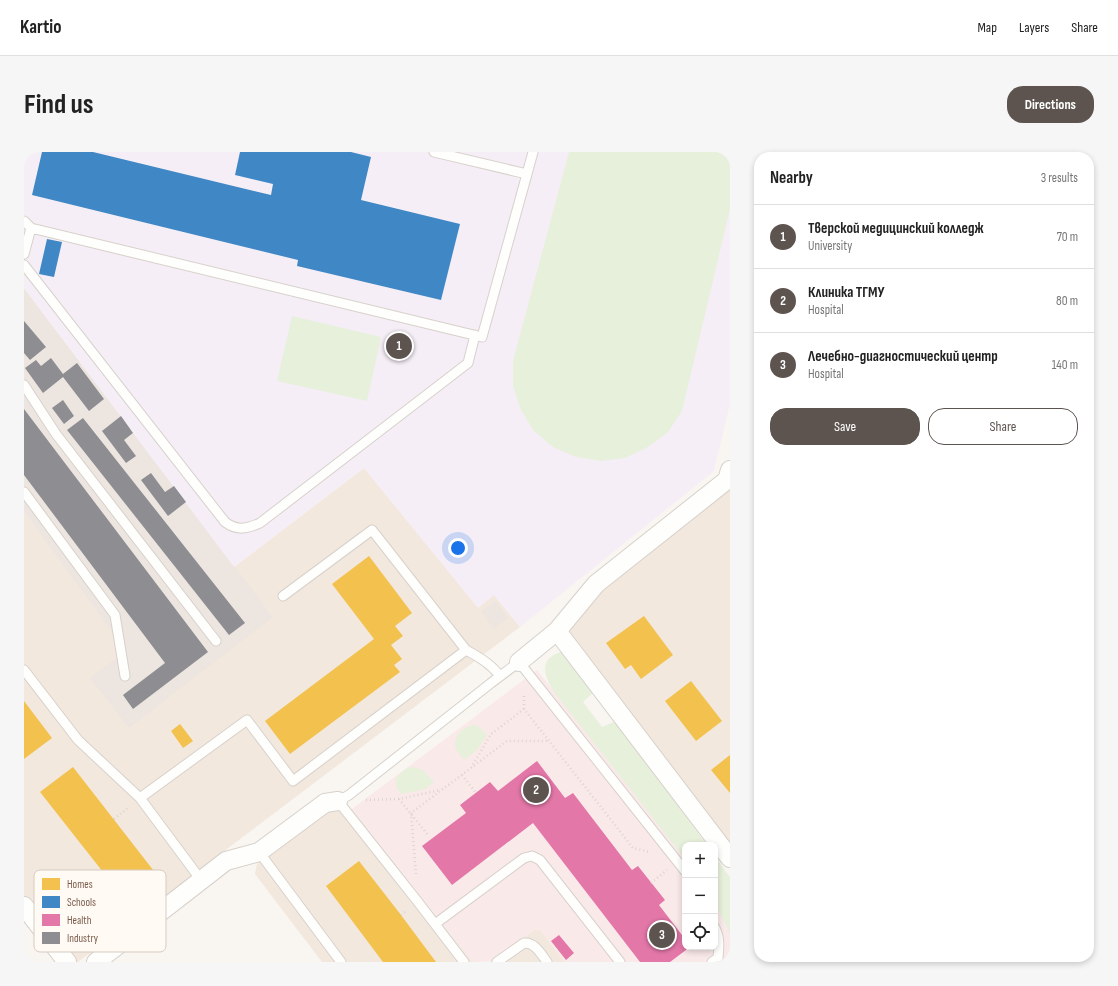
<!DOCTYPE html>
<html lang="en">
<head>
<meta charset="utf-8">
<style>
  :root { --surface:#fff; --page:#f6f6f6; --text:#222; --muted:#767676; --line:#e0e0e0; --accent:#5d544f }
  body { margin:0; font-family:"Sofia Sans Condensed",sans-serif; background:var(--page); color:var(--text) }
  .controls { position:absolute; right:12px; bottom:12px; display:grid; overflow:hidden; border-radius:8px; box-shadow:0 2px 6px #0003 }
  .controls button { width:36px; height:36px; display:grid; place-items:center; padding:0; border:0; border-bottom:1px solid var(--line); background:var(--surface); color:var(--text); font:20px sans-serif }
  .you { position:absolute; left:434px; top:396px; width:14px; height:14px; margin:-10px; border:3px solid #fff; border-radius:50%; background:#1a73e8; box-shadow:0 0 0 6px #1a73e833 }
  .badge { display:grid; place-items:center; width:26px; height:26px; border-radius:50%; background:var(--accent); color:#fff; font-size:13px; font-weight:700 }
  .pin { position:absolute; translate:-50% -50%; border:2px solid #fff; box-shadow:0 1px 4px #0006 }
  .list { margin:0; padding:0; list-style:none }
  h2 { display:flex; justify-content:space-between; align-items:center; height:52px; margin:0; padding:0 16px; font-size:17px }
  h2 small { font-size:13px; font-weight:400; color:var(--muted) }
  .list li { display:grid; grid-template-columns:26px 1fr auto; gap:12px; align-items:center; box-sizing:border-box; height:64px; padding:0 16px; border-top:1px solid var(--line) }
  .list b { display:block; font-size:15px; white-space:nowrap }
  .list p { margin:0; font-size:13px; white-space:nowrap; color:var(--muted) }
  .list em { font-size:13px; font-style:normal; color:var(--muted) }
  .actions { display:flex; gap:8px; padding:12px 16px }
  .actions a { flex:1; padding:9px 0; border:1px solid var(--accent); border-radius:16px; text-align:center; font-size:14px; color:var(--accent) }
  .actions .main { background:var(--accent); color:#fff }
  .icon { flex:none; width:22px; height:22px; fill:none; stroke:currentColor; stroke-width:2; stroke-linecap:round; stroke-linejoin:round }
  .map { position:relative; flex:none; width:706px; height:810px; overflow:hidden; border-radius:16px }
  header { display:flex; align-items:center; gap:24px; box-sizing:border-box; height:56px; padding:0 20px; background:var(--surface); border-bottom:1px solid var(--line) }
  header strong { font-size:19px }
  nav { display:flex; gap:22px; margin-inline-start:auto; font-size:14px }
  .intro { display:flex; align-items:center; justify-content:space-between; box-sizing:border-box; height:96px; padding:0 24px }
  h1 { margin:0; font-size:28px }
  .button { padding:10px 18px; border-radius:16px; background:var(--accent); color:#fff; font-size:14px; font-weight:700 }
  main { display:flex; gap:24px; padding:0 24px }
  aside { flex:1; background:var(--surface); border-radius:16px; box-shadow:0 2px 6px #0003 }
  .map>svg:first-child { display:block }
  .residential { fill:#f2e8de }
  .industrial { fill:#ede5e0 }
  .education { fill:#f6eef6 }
  .medical { fill:#fae9e9 }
  .green { fill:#e7f0db }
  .homes { fill:#f2c14e }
  .schools { fill:#3f88c5 }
  .health { fill:#e377a8 }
  .industry { fill:#8d8d92 }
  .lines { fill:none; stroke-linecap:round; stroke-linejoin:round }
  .service-casing { stroke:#d7d1cb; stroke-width:11 }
  .minor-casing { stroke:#d7d1cb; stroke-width:20 }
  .path { stroke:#dcd5d0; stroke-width:2.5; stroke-dasharray:1 3; stroke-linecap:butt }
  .service { stroke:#fefefd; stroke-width:9 }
  .minor { stroke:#fefefd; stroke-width:18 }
  .key { fill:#fffaf3; stroke:#d7cbc1; stroke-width:1 }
  .key-label { font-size:11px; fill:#7a5c4d }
</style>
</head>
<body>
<header>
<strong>Kartio</strong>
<nav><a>Map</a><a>Layers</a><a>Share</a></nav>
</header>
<div class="intro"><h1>Find us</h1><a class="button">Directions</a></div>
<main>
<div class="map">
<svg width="706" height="810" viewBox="0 0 706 810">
  <rect width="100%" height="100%" fill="#f9f5f0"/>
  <!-- residential -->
  <path class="residential" d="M 340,316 L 454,455 L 470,443 L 496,475 L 54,810 L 48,810 L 0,747 L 0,360 L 103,499 L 249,465 L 210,415 Z
    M 706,336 L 706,691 L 544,480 L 571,445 Z
    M 305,657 L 328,657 L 447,808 L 450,810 L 298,810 L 231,722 L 233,712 Z
    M 514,777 L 517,779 L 541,810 L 465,810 L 510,778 Z"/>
  <!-- industrial -->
  <path class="industrial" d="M 0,136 L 249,465 L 105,576 L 66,526 L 102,499 L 0,360 Z
    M 471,449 L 484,466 L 470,477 L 457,460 Z"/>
  <!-- education -->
  <path class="education" d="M 0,0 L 706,0 L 706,252 L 690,319 L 496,475 L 470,443 L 454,456 L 340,316 L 210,415 L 0,136 Z"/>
  <!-- medical -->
  <path class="medical" d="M 513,518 L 661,703 L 661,795 L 691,795 L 691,741 L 706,760 L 706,810 L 541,810 L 517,779 L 514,777 L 510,778 L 467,809 L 450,810 L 447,808 L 328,657 Z"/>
  <!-- green -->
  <path class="green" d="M 545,0 L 706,0 L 706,57 L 658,259 L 644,280 L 624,295 L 601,306 L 577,309 L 552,305 L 529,295 L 510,279 L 497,258 L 489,234 L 489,209 Z
    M 268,164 L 357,185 L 343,249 L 253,229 Z
    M 537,500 L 543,502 L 570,540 L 559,550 L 578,575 L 592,569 L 683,693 L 661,693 L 661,707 L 530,540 C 520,524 514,507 537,500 Z
    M 449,573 L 454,574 L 463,583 L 454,597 L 440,608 C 437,604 434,601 432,597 C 428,585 438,575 449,573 Z
    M 389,615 L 399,618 L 410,630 L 401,637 L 378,642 C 377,642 374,637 373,637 C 368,626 379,616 389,615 Z
    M 691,705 L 706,725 L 706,781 L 691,753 Z"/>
  <!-- homes -->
  <path class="homes" d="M 345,404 L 388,461 L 371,474 L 379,484 L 367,493 L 378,507 L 370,513 L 376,520 L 266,602 L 241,569 L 350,487 L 308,432 Z
    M 620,464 L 649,503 L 617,527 L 607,513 L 601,517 L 582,491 Z
    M 667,529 L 698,569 L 672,589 L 641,549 Z
    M 0,549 L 28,586 L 0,607 Z
    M 156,572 L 169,589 L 159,596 L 147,579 Z
    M 706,603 L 706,641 L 687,618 Z
    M 49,615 L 133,723 L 101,748 L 16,640 Z
    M 335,709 L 377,763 L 412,810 L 359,810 L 302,734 Z"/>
  <!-- schools -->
  <path class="schools" d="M 18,0 L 69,0 L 247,43 L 249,32 L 211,23 L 216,0 L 327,0 L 347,5 L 337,48 L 436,72 L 417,148 L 273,114 L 274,108 L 8,43 Z
    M 23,87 L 38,90 L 30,125 L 15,122 Z"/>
  <!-- health -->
  <path class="health" d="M 513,609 L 541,646 L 549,641 L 608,718 L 614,714 L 641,748 L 635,753 L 661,787 L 661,795 L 666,795 L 646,810 L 616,810 L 509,671 L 428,733 L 398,694 L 442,661 L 436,653 L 466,630 L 474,639 Z
    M 535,783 L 550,801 L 542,808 L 527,789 Z"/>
  <!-- industry -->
  <path class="industry" d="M 0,169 L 22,195 L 6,208 L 0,201 Z
    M 27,206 L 39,222 L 53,211 L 80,247 L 65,259 L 39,225 L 19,241 L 1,216 L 12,208 L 17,214 Z
    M 39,248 L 50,264 L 40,272 L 28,256 Z
    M 0,257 L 184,500 L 109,557 L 99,543 L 141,511 L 0,323 Z
    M 97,264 L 109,281 L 100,288 L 112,304 L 102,311 L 78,279 Z
    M 59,266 L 221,471 L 205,483 L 43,278 Z
    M 127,321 L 141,340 L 150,334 L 162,350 L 144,364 L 117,328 Z"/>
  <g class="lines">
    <defs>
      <path id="service" d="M 503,22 L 509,0
        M 0,69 L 7,76 L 458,185 L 503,22 L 410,0
        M 0,102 L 7,76
        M 0,113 L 201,370 C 213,379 223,377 236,371 L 444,211 L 451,183
        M 0,233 L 32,282 L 192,489
        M 0,340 L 91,463 L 101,524
        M 259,444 L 348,378 L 442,498
        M 0,518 L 54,588 L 116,646 L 177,728
        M 116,646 L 223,568 L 269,629 L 442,498 C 455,505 467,512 476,524
        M 235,700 L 317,810
        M 411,772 L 500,706 L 508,704 L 516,708 L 596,810
        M 440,810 L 394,750 L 314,649 L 325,643 L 467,531 L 495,510 L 661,719
        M 473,810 L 500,791 C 511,790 517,802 523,810
        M 688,810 L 694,806 C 695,795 696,786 691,776"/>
      <path id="minor" d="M 533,479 L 706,706
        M 495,510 L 533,479 L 572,432 L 703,328 L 706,318
        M 0,754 L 43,810
        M 72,810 L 202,709 L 235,700 L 301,651 L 314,649"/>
    </defs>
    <!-- service casing -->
    <use href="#service" class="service-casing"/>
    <!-- minor casing -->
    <use href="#minor" class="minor-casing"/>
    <!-- path -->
    <path class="path" d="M 500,557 L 500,542
      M 447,616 L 467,582 L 500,557 L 609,696 L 626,700
      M 438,623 L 452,641
      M 375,647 L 404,683
      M 342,648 L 375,647 L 416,638
      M 90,667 L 105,655
      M 392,722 L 387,661 L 483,589 L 524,589
      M 627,731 L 643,718
      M 659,732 L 659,758 L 661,761
      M 377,763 L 382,759"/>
    <!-- service -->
    <use href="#service" class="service"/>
    <!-- minor -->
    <use href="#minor" class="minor"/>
  </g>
  <!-- legend -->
  <rect x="10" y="718" width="132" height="82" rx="6" class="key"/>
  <rect x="18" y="726" width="18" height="12" fill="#f2c14e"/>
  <rect x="18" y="744" width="18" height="12" fill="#3f88c5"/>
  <rect x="18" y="762" width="18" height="12" fill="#e377a8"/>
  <rect x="18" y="780" width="18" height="12" fill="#8d8d92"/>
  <g class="key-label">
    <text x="43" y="736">Homes</text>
    <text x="43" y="754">Schools</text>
    <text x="43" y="772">Health</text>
    <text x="43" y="790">Industry</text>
  </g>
</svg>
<div class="controls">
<button>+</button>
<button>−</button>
<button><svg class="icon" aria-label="locate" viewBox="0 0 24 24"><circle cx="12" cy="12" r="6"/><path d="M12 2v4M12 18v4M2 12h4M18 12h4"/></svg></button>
</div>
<div class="you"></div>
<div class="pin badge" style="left:375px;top:194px">1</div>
<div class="pin badge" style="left:512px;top:638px">2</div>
<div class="pin badge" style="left:638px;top:783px">3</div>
</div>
<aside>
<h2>Nearby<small>3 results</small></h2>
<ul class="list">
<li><span class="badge">1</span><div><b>Тверской медицинский колледж</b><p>University</p></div><em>70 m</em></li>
<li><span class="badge">2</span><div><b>Клиника ТГМУ</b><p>Hospital</p></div><em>80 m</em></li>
<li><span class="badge">3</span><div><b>Лечебно-диагностический центр</b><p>Hospital</p></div><em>140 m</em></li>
</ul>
<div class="actions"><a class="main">Save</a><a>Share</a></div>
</aside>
</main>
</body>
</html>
